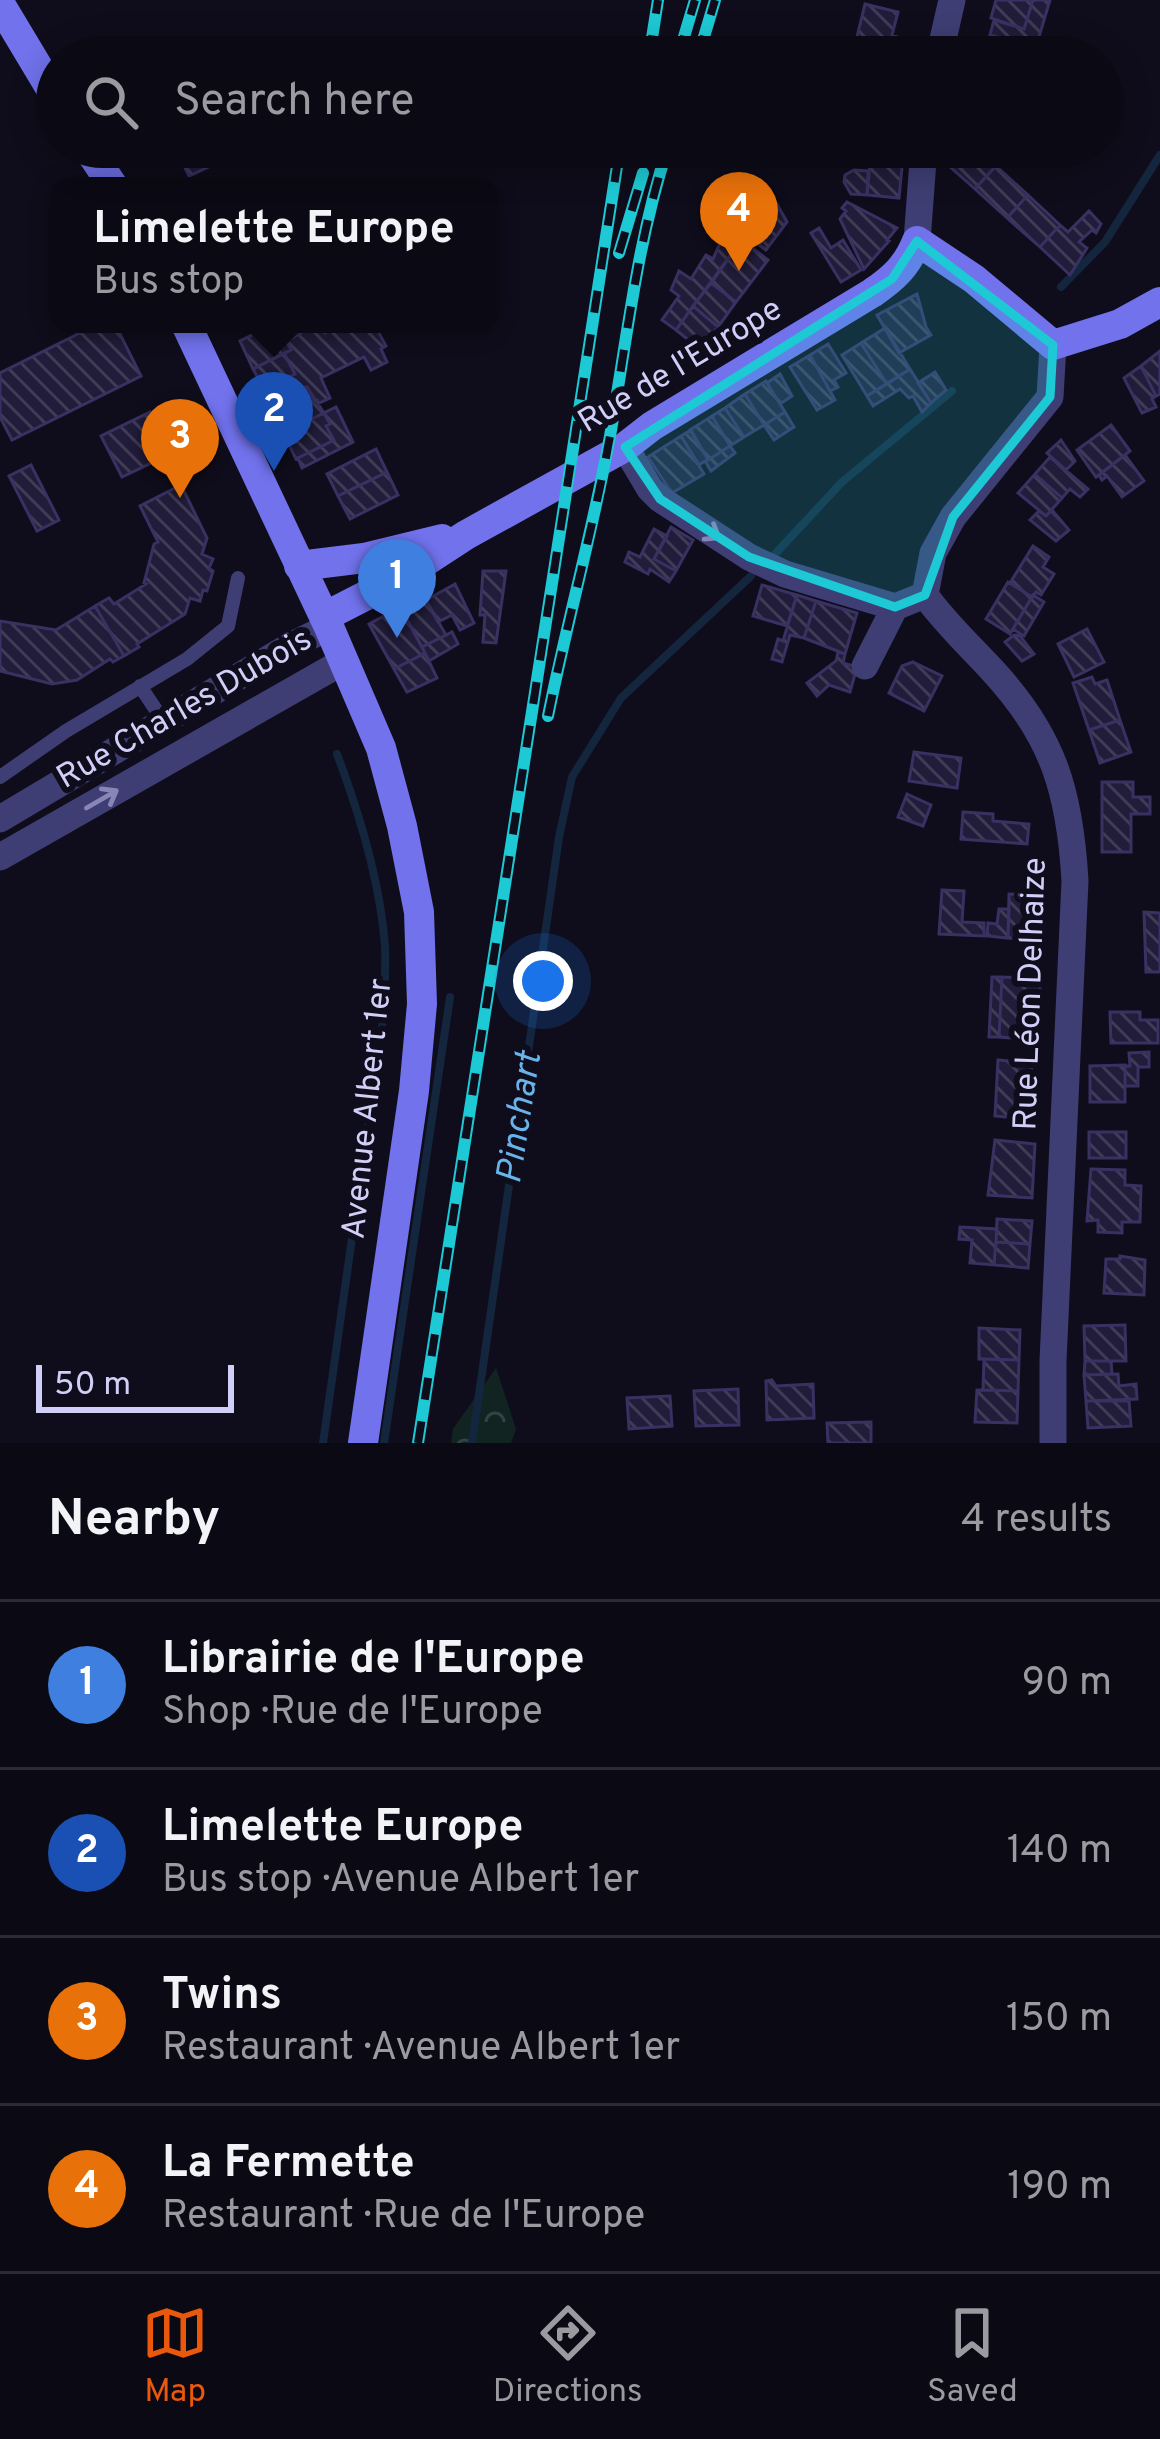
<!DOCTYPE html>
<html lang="en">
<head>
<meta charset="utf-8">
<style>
  :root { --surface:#0b0a14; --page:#191822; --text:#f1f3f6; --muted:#9a9aa0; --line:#2b2b34; --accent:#ea580c }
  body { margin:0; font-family:Overpass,sans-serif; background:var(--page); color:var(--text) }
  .scale { position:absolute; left:36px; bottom:30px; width:198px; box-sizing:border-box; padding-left:12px; border:6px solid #d1cef8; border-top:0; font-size:33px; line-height:42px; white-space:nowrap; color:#d1cef8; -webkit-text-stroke:9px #0f0d1b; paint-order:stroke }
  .you { position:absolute; left:543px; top:981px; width:42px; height:42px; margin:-30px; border:9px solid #fff; border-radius:50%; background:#1a73e8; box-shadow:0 0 0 18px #1a73e833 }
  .badge { display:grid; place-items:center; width:78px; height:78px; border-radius:50%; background:var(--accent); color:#fff; font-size:39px; font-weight:700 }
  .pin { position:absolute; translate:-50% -99px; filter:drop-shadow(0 3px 6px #0008) }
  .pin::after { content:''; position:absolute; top:63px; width:42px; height:36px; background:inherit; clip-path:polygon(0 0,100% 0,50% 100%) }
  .popup { position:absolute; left:49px; top:177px; width:450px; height:156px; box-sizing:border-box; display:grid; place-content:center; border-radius:24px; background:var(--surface); filter:drop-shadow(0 3px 9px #0005); font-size:39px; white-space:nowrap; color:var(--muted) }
  .popup b { font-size:45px; color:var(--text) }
  .popup::after { content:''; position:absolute; left:50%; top:100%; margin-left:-24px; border:24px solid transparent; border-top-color:var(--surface) }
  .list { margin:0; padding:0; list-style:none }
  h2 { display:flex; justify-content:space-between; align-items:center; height:156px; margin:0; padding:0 48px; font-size:51px }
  h2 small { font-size:39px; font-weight:400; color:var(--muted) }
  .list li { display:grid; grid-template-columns:78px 1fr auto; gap:36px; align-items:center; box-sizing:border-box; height:168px; padding:0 48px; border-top:3px solid var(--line) }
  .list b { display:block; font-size:45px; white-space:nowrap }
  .list p { margin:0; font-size:39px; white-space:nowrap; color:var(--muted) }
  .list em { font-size:39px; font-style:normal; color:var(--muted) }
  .icon { flex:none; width:66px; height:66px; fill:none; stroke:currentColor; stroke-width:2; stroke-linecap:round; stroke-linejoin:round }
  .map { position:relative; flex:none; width:1160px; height:1443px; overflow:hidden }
  .search { position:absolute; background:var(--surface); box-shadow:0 6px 30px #0003; left:36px; right:36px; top:36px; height:132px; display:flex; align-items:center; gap:30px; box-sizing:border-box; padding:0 42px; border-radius:66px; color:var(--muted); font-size:45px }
  .sheet { height:828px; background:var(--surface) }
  nav { display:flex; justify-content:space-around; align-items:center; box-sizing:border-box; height:168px; border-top:3px solid var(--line); background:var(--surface); font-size:33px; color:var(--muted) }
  nav a { display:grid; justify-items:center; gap:6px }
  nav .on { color:var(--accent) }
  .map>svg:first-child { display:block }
  .forest { fill:url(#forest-crowns) }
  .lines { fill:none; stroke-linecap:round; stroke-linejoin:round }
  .stream { stroke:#13263e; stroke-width:8 }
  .building { fill:url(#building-back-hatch); stroke:#393162; stroke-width:3 }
  .lane { stroke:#3e3e74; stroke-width:14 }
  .street { stroke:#3e3e74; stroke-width:27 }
  .secondary { stroke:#7172ec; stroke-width:30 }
  .rail-casing { stroke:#1dc9d5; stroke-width:12 }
  .rail { stroke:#0f0d1b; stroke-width:8; stroke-dasharray:22; stroke-linecap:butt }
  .oneway { stroke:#8886b6 }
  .marked { fill:#1dc9d5; fill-opacity:0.2; stroke:#1dc9d5; stroke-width:9; stroke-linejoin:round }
  .labels { text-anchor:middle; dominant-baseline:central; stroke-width:12; stroke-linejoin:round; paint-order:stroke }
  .street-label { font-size:33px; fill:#d1cef8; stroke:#0f0d1b }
  .water-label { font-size:36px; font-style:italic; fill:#69b3eb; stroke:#0f0d1b }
</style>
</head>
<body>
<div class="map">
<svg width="1160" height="1443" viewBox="0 0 1160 1443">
  <defs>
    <pattern id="forest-crowns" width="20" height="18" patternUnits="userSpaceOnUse" patternTransform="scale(3)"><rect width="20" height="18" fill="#112422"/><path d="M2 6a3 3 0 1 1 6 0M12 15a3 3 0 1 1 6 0" fill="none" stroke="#334343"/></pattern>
    <pattern id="building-back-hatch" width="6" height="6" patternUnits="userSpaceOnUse" patternTransform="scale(3)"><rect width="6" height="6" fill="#211c39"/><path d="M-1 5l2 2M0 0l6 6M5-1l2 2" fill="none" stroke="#403c56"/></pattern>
  </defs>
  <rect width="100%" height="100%" fill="#0f0d1b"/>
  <!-- forest -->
  <path class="forest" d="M 496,1368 L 516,1429 L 511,1443 L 451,1443 L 453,1429 Z"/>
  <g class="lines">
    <!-- stream -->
    <path class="stream" d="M 1061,287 L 1105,242 L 1160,155
      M 776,553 L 842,482 L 952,391
      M 323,1443 L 384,1012 C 384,990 386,967 385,946 C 380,880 360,815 337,754
      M 384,1443 L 450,997
      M 472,1443 L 559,837 L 572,777 L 621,698 L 751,576"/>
  </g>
  <!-- building -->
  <path class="building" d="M 996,0 L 1033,0 L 1024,29 L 991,18 Z
    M 1033,0 L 1050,0 L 1036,47 L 990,35 L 994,20 L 1024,29 Z
    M 865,4 L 898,12 L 892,35 L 897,37 L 893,50 L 856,41 Z
    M 175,147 L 228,147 L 232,156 L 189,176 Z
    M 952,147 L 988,147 L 1001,160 L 975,189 L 941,159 Z
    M 871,154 L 903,157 L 899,198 L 867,195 Z
    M 996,166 L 1028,195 L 1007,218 L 975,189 Z
    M 854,170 L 868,171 L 867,195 L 851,194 L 844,182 L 845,175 Z
    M 1028,195 L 1060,225 L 1040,247 L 1007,218 Z
    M 774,199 L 787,222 L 766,250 L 746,235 Z
    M 847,202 L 897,228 L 887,240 L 889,241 L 864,269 L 840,219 L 846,211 L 842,208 Z
    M 1089,211 L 1101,224 L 1096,233 L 1092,230 L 1079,242 L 1087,248 L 1070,275 L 1040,247 L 1060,225 L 1068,232 Z
    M 729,223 L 745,235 L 676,330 L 662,320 L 679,296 L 671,290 L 679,271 L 691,279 L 706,255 L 713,259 Z
    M 819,228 L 831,248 L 843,240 L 861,270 L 841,282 L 811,233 Z
    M 742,240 L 768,260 L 736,302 L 711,283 Z
    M 711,283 L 736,302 L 718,327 L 693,306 Z
    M 917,294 L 926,327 L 931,335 L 899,353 L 877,315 Z
    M 693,306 L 718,327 L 701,350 L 676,330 Z
    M 98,324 L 115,324 L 141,376 L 12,440 L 0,417 L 0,373 Z
    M 274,324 L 279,324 L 291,350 L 253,369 L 240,341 Z
    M 316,324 L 320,324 L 325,333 L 343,324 L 374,324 L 386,346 L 381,349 L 387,362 L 371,370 L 364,357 L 321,378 L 330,398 L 319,403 L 317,400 L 314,401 L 307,387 L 304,387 L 271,404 L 264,389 L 295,374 L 284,353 L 291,350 L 287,341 Z
    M 885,328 L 910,369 L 887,384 L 861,343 Z
    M 861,343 L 887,384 L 867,396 L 842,355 Z
    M 828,344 L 846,373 L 834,380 L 838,387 L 830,391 L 810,355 Z
    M 1160,351 L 1160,394 L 1156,396 L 1141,366 Z
    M 284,353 L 295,374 L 264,389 L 253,369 Z
    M 810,355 L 835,400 L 817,410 L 790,367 Z
    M 1141,366 L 1156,396 L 1152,399 L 1156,407 L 1142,413 L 1124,378 Z
    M 910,369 L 931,403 L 922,412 L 913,396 L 909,398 L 900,389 L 873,406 L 867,396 Z
    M 935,372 L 946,390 L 931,403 L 918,383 Z
    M 780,374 L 792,396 L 780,404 L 767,383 Z
    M 766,381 L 785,412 L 764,425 L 745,394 Z
    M 307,387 L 324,413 L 283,433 L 269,406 Z
    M 745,394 L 764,425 L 744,437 L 725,408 Z
    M 336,407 L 353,442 L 302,468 L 298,458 L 334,440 L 326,426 L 330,424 L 324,413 Z
    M 725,408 L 744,437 L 730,446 L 712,416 Z
    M 150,412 L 170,454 L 122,477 L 101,436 Z
    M 785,412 L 794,427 L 774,440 L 764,425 Z
    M 324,413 L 330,424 L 326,426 L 334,440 L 296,459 L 283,433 Z
    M 712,416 L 730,446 L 708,460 L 690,430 Z
    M 1111,425 L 1130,451 L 1096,477 L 1077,450 Z
    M 691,430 L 708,460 L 730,446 L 735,453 L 711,471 L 705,461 L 699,465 L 681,436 Z
    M 681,436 L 704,474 L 672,493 L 648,457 Z
    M 1061,440 L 1075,461 L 1066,470 L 1047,453 Z
    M 376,449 L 387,472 L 338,496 L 327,474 Z
    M 1125,455 L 1144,481 L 1122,497 L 1107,476 L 1102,480 L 1099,475 Z
    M 1050,457 L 1088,489 L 1080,497 L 1070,489 L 1062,498 L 1035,474 Z
    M 31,465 L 59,520 L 37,531 L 9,476 Z
    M 387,472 L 398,495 L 350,519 L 338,496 Z
    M 1035,474 L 1062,498 L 1046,516 L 1018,493 Z
    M 181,485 L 207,538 L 202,554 L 213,559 L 209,568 L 213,571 L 207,591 L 203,590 L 200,601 L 190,598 L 185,614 L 137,644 L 139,647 L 124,656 L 95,606 L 109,598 L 114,604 L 146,584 L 144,583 L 154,544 L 158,542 L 140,506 Z
    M 1052,510 L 1069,530 L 1056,541 L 1030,520 L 1039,511 L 1046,516 Z
    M 671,527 L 693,540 L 676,571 L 654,559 Z
    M 654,529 L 667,536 L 654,559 L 676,571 L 669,582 L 650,569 L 648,574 L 625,562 L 629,552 L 640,557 Z
    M 1033,546 L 1049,557 L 1043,567 L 1054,574 L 1041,595 L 1036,592 L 1032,597 L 1010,583 Z
    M 483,571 L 506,571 L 496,643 L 483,642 L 485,615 L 480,615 Z
    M 1008,582 L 1032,597 L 1010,634 L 986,619 Z
    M 455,584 L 474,623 L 460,630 L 452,615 L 438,622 L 426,600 Z
    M 762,585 L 797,595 L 787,626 L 753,616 Z
    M 797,595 L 816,601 L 804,638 L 790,635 L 782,662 L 772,659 L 778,639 L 783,641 Z
    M 1033,595 L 1044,602 L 1024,636 L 1013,629 Z
    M 426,600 L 446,635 L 422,647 L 403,612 Z
    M 816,601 L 857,613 L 845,654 L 804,638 Z
    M 95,606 L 124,656 L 113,662 L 110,659 L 77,680 L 52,684 L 0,671 L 0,621 L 56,630 Z
    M 400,607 L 425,653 L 394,669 L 369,624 Z
    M 1087,629 L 1104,662 L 1074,677 L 1058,644 Z
    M 452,632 L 458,644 L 429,661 L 422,647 Z
    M 1014,635 L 1020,636 L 1034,654 L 1022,661 L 1005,642 Z
    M 838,652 L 845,654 L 843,663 L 857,667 L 850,692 L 829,685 L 817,696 L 807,683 L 836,661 Z
    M 425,653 L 437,678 L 407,692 L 394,669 Z
    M 913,662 L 942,676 L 924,711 L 889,693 L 902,666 Z
    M 1092,677 L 1095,684 L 1107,680 L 1120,720 L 1089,730 L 1073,683 Z
    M 1120,720 L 1131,752 L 1100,763 L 1089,730 Z
    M 914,752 L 961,758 L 957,788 L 909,781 Z
    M 1102,782 L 1133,782 L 1133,797 L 1150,797 L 1150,814 L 1131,814 L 1131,852 L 1102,852 Z
    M 907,794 L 931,805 L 923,826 L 898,817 Z
    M 963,812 L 993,814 L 993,821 L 1029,824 L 1027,844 L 961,839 Z
    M 942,890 L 964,891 L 962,922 L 984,923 L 984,936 L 939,934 Z
    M 1009,894 L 1047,896 L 1044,940 L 1008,938 Z
    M 999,909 L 1009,909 L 1008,938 L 987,936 L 988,923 L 997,924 Z
    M 1144,912 L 1160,913 L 1160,972 L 1146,972 Z
    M 992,977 L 1002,977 L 999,1037 L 989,1037 Z
    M 1002,977 L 1040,979 L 1040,1040 L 999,1037 Z
    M 1110,1012 L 1140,1012 L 1140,1020 L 1158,1020 L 1158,1043 L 1111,1043 Z
    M 1149,1052 L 1149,1067 L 1138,1067 L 1138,1086 L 1125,1086 L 1125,1066 L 1130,1066 L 1129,1053 Z
    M 998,1060 L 1032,1063 L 1029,1103 L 1037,1104 L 1035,1120 L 995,1116 Z
    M 1125,1065 L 1125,1102 L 1090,1102 L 1090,1066 Z
    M 1089,1132 L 1126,1132 L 1126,1158 L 1089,1158 Z
    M 995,1140 L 1035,1144 L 1032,1198 L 988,1195 Z
    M 1091,1169 L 1125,1170 L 1125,1185 L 1141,1186 L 1140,1222 L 1122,1222 L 1122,1233 L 1098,1232 L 1098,1220 L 1087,1221 Z
    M 997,1219 L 1032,1221 L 1030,1244 L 996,1242 Z
    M 960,1227 L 997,1229 L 994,1265 L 970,1263 L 972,1240 L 959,1239 Z
    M 996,1242 L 1030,1244 L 1028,1268 L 994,1265 Z
    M 1120,1256 L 1145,1260 L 1144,1295 L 1104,1293 L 1106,1259 L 1120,1259 Z
    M 1125,1325 L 1126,1361 L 1085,1361 L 1084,1326 Z
    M 979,1328 L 1020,1330 L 1019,1360 L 979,1359 Z
    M 984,1359 L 1019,1360 L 1018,1391 L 983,1390 Z
    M 1085,1361 L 1111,1361 L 1112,1374 L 1084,1375 Z
    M 1118,1374 L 1119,1386 L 1136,1384 L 1137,1399 L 1086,1401 L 1084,1375 Z
    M 772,1380 L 776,1386 L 813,1384 L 814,1418 L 767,1420 L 766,1381 Z
    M 738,1389 L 739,1425 L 696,1426 L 694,1391 Z
    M 977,1390 L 1018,1391 L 1017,1423 L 975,1422 Z
    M 670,1396 L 672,1426 L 629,1429 L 627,1398 Z
    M 1086,1401 L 1129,1401 L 1131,1426 L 1088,1428 Z
    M 871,1422 L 871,1443 L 828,1443 L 827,1423 Z"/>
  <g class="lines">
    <!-- lane -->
    <path class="lane" d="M 140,686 L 164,722
      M 0,777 L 66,731 L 187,659 L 228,626 L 238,578"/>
    <!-- street -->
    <path class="street" d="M 939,57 L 952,0
      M 917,241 L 924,147
      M 625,447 L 650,489 L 660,499 L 749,557 L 785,574 L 895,607 L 925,595
      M 925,595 C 945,623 970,646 993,671 C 1054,737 1070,793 1075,881 L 1053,1361 L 1053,1443
      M 925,595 L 933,553 L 953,517 L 1050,397 L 1053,345
      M 865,666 L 895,607
      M 0,819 L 290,646 L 329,627
      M 0,857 L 344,661"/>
    <!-- secondary -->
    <path class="secondary" d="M 0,4 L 57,99
      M 87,147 L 113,186
      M 186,324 L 329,627 L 381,748 L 402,826 L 419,912 L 422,1004 L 414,1091 L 363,1443
      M 299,566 L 364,558 L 442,539
      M 324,617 L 400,578 L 466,535 L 625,447 L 652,426 L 872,293 C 894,278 907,266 917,241 L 974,279 L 1053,345 L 1120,324 L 1160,302"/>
    <defs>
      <path id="rail" d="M 649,57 L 658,0
        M 678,57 L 695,0
        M 698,57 L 715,0
        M 619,253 L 643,173
        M 548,716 C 567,622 593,530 610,436 C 627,339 637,241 668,147
        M 418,1443 L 620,147"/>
    </defs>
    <!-- rail casing -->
    <use href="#rail" class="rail-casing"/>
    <!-- rail -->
    <use href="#rail" class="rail"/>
  </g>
  <!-- one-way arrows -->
  <defs><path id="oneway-shaft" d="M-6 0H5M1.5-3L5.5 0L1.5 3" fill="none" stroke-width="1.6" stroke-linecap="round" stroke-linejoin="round" transform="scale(3)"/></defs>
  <g class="oneway">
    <use href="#oneway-shaft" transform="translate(705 529) rotate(32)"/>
    <use href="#oneway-shaft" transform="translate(102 799) rotate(-30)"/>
  </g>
  <!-- marked area -->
  <path class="marked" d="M 917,241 L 1053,345 L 1050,397 L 953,517 L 925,595 L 895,607 L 749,557 L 660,499 L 625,447 L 892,279 Z"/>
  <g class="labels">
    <!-- street labels -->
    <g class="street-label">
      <text transform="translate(681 367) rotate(-31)">Rue de l'Europe</text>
      <text transform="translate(185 710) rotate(-30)">Rue Charles Dubois</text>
      <text transform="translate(1032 994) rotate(-88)">Rue Léon Delhaize</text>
      <text transform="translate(369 1109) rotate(-84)">Avenue Albert 1er</text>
    </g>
    <!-- water labels -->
    <g class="water-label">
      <text transform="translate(521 1118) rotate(-81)">Pinchart</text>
    </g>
  </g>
</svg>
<div class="scale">50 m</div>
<div class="you"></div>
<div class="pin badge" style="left:397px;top:638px;background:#3f7fe0">1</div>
<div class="pin badge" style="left:274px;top:471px;background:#1a4fb4">2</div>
<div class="popup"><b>Limelette Europe</b>Bus stop</div>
<div class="pin badge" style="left:180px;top:498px;background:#e8710a">3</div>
<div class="pin badge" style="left:739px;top:271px;background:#e8710a">4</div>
<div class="search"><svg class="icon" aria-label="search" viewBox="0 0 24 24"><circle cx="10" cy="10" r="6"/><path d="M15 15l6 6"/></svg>Search here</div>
</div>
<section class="sheet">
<h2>Nearby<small>4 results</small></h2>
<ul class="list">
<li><span class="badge" style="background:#3f7fe0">1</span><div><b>Librairie de l'Europe</b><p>Shop · Rue de l'Europe</p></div><em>90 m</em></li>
<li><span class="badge" style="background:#1a4fb4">2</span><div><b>Limelette Europe</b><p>Bus stop · Avenue Albert 1er</p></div><em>140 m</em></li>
<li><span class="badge" style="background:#e8710a">3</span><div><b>Twins</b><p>Restaurant · Avenue Albert 1er</p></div><em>150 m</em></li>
<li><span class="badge" style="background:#e8710a">4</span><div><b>La Fermette</b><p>Restaurant · Rue de l'Europe</p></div><em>190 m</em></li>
</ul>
</section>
<nav>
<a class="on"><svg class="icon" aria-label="map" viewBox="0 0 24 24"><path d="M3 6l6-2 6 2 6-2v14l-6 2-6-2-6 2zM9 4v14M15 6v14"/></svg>Map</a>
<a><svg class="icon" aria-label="directions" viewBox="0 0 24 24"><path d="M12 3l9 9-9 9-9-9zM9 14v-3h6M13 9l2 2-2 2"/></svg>Directions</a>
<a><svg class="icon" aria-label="saved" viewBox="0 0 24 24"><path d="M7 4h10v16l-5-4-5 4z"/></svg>Saved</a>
</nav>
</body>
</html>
